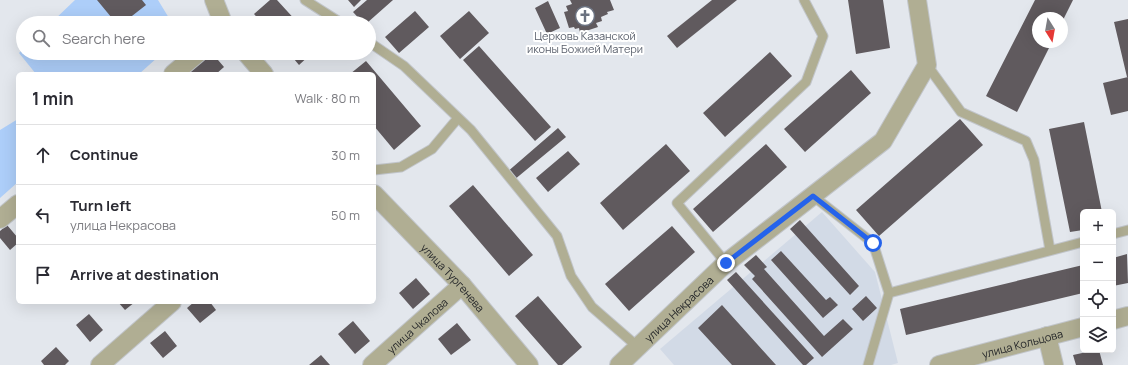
<!DOCTYPE html>
<html lang="en">
<head>
<meta charset="utf-8">
<style>
  :root { --surface:#fff; --page:#f2f2f3; --text:#2b2b33; --muted:#7c7c81; --line:#e1e1e2 }
  body { margin:0; font-family:Manrope,sans-serif; background:var(--page); color:var(--text) }
  .controls { position:absolute; right:12px; bottom:12px; display:grid; overflow:hidden; border-radius:6px; box-shadow:0 4px 16px #0002 }
  .controls button { width:36px; height:36px; display:grid; place-items:center; padding:0; border:0; border-bottom:1px solid var(--line); background:var(--surface); color:var(--text); font:20px sans-serif }
  .compass { position:absolute; left:1032px; top:12px; width:36px; height:36px; border-radius:50%; background:var(--surface); box-shadow:0 4px 16px #0002; rotate:169deg }
  .stop { position:absolute; width:12px; height:12px; margin:-9px; border:3px solid #2563eb; border-radius:50%; background:#fff }
  .stop.end { background:#2563eb; border-color:#fff; box-shadow:0 1px 4px #0008 }
  .list { margin:0; padding:0; list-style:none }
  h2 { display:flex; justify-content:space-between; align-items:center; height:52px; margin:0; padding:0 16px; font-size:17px }
  h2 small { font-size:13px; font-weight:400; color:var(--muted) }
  .list li { display:grid; grid-template-columns:26px 1fr auto; gap:12px; align-items:center; box-sizing:border-box; height:60px; padding:0 16px; border-top:1px solid var(--line) }
  .list b { display:block; font-size:15px; white-space:nowrap }
  .list p { margin:0; font-size:13px; white-space:nowrap; color:var(--muted) }
  .list em { font-size:13px; font-style:normal; color:var(--muted) }
  .icon { flex:none; width:22px; height:22px; fill:none; stroke:currentColor; stroke-width:2; stroke-linecap:round; stroke-linejoin:round }
  .map { position:relative; flex:none; width:1128px; height:365px; overflow:hidden }
  .search { position:absolute; background:var(--surface); box-shadow:0 4px 16px #0002; left:16px; top:16px; width:360px; height:44px; display:flex; align-items:center; gap:10px; box-sizing:border-box; padding:0 14px; border-radius:22px; color:var(--muted); font-size:15px }
  .panel { position:absolute; background:var(--surface); box-shadow:0 4px 16px #0002; left:16px; top:72px; width:360px; height:232px; border-radius:6px }
  .map>svg:first-child { display:block }
  .built { fill:#d2dae6 }
  .green { fill:#adcef9 }
  .building { fill:#605a5e }
  .lines { fill:none; stroke-linecap:round; stroke-linejoin:round }
  .lane-casing { stroke:#c1c5ca; stroke-width:11 }
  .street-casing { stroke:#c1c5ca; stroke-width:20 }
  .lane { stroke:#b0ae93; stroke-width:9 }
  .street { stroke:#b0ae93; stroke-width:18 }
  .route { stroke:#2563eb; stroke-width:5 }
  .labels { text-anchor:middle; dominant-baseline:central; stroke-width:4; stroke-linejoin:round; paint-order:stroke }
  .worship-label { font-size:11px; fill:#5b616d; stroke:#fff }
  .street-label { font-size:11px; fill:#26282a; stroke:#fff }
</style>
</head>
<body>
<div class="map">
<svg width="1128" height="365" viewBox="0 0 1128 365">
  <rect width="100%" height="100%" fill="#e3e7ed"/>
  <!-- built -->
  <path class="built" d="M 822,212 L 875,272 L 898,363 L 891,365 L 674,365 L 660,349 Z"/>
  <!-- green -->
  <path class="green" d="M 75,0 L 158,0 L 172,23 L 51,23 Z
    M 23,49 L 23,53 L 154,53 L 158,57 L 139,74 L 36,74 L 19,53 Z
    M 18,119 L 18,182 L 0,198 L 0,130 Z"/>
  <!-- building -->
  <path class="building" d="M 97,0 L 142,0 L 146,5 L 123,23 L 116,23 Z
    M 270,0 L 277,0 L 298,23 L 262,23 L 254,14 Z
    M 348,0 L 361,0 L 354,7 Z
    M 367,0 L 393,0 L 367,23 L 363,23 L 353,12 Z
    M 570,0 L 610,0 L 614,10 L 607,12 L 608,14 L 601,17 L 602,21 L 596,23 L 598,27 L 580,33 L 579,28 L 575,29 L 574,27 L 569,28 L 564,12 L 568,11 L 566,6 L 572,4 Z
    M 712,0 L 737,0 L 677,48 L 667,36 Z
    M 848,0 L 883,0 L 890,48 L 856,54 Z
    M 1035,0 L 1073,0 L 1062,22 L 1062,18 L 1038,18 L 1038,42 L 1052,42 L 1017,112 L 986,96 Z
    M 548,1 L 560,28 L 547,34 L 535,8 Z
    M 415,11 L 429,27 L 399,53 L 385,37 Z
    M 469,11 L 489,33 L 460,59 L 440,36 Z
    M 1128,19 L 1128,77 L 1127,77 L 1114,22 Z
    M 479,46 L 551,127 L 535,141 L 463,60 Z
    M 770,52 L 792,76 L 725,137 L 703,113 Z
    M 212,53 L 224,67 L 216,74 L 189,74 L 188,73 Z
    M 289,53 L 312,53 L 299,65 Z
    M 366,61 L 421,126 L 394,150 L 374,126 L 374,74 L 350,74 Z
    M 851,70 L 871,93 L 805,152 L 784,129 Z
    M 1128,77 L 1128,111 L 1111,115 L 1103,83 Z
    M 960,119 L 983,145 L 879,236 L 856,210 Z
    M 1084,122 L 1102,212 L 1083,212 L 1083,230 L 1070,232 L 1049,129 Z
    M 558,128 L 566,137 L 514,180 L 507,172 Z
    M 666,144 L 690,171 L 623,230 L 600,203 Z
    M 766,144 L 787,167 L 713,232 L 693,209 Z
    M 568,151 L 580,164 L 548,192 L 536,178 Z
    M 473,185 L 533,255 L 509,276 L 449,206 Z
    M 800,220 L 859,286 L 850,295 L 790,229 Z
    M 7,225 L 18,238 L 18,243 L 10,250 L 0,238 L 0,231 Z
    M 672,226 L 695,252 L 629,311 L 605,284 Z
    M 781,251 L 826,300 L 830,297 L 838,305 L 823,318 L 771,260 Z
    M 1127,254 L 1128,283 L 1113,286 L 1113,258 Z
    M 756,255 L 767,267 L 764,269 L 824,336 L 843,319 L 853,329 L 822,357 L 752,279 L 755,276 L 744,265 Z
    M 1083,265 L 1083,293 L 906,335 L 900,309 Z
    M 736,272 L 814,358 L 806,365 L 803,365 L 727,280 Z
    M 416,278 L 430,294 L 413,309 L 399,293 Z
    M 538,296 L 582,347 L 562,365 L 558,365 L 515,316 Z
    M 866,296 L 877,308 L 863,321 L 852,309 Z
    M 118,302 L 135,302 L 125,310 Z
    M 194,302 L 210,302 L 216,310 L 200,323 L 187,308 Z
    M 722,305 L 776,365 L 732,365 L 698,328 Z
    M 89,314 L 103,330 L 90,342 L 76,325 Z
    M 353,321 L 370,341 L 355,354 L 338,334 Z
    M 457,323 L 471,340 L 451,355 L 438,339 Z
    M 165,331 L 177,346 L 163,358 L 150,343 Z
    M 56,347 L 69,361 L 65,365 L 44,365 L 41,361 Z
    M 1096,350 L 1099,350 L 1103,365 L 1076,365 L 1073,355 Z
    M 321,355 L 330,365 L 309,365 Z"/>
  <g class="lines">
    <defs>
      <path id="lane" d="M 305,0 L 341,23
        M 369,42 L 404,66 L 471,130 L 557,236 L 571,276 L 592,307 L 638,347
        M 927,65 L 961,112 L 1026,141 L 1034,160 L 1050,250
        M 374,170 L 401,167 L 432,149 L 458,118
        M 813,196 L 873,243 L 889,293 L 1083,242
        M 1113,234 L 1128,230
        M 726,263 L 677,203 L 806,82 L 823,36 L 804,0
        M 868,365 L 889,293"/>
      <g id="street">
        <path d="M 214,0 L 223,23"/>
        <path d="M 246,53 L 264,74"/>
        <path d="M 173,74 L 198,53"/>
        <path id="s1" d="M 374,194 L 462,285 L 529,365"/>
        <path d="M 0,219 L 18,204"/>
        <path d="M 1113,320 L 1128,316"/>
        <path d="M 1047,336 L 1054,365"/>
        <path d="M 100,365 L 172,302"/>
        <path id="s2" d="M 372,365 L 462,285"/>
        <path id="s3" d="M 619,365 L 726,263 L 883,141 L 927,65 L 917,0"/>
        <path id="s4" d="M 939,365 L 1083,327"/>
      </g>
    </defs>
    <!-- lane casing -->
    <use href="#lane" class="lane-casing"/>
    <!-- street casing -->
    <use href="#street" class="street-casing"/>
    <!-- lane -->
    <use href="#lane" class="lane"/>
    <!-- street -->
    <use href="#street" class="street"/>
  </g>
  <g class="lines">
    <!-- route -->
    <path class="route" d="M 726,263 L 813,196 L 873,243"/>
  </g>
  <!-- icons -->
  <defs>
    <symbol id="church-ring" viewBox="-11 -11 22 22"><circle r="9.5" fill="#fff" stroke="#6b7280" stroke-width="1.5"/><path d="M-1.2-6h2.4v3.5h3.3v2.4h-3.3V6h-2.4V-.1h-3.3v-2.4h3.3Z" fill="#6b7280"/></symbol>
  </defs>
  <g fill-rule="evenodd">
    <use href="#church-ring" x="574" y="5" width="22" height="22"/>
  </g>
  <g class="labels">
    <!-- worship labels -->
    <g class="worship-label">
      <text x="585" y="35">Церковь Казанской<tspan x="585" dy="13">иконы Божией Матери</tspan></text>
    </g>
    <!-- street labels -->
    <g class="street-label">
      <text stroke="none"><textPath href="#s1" startOffset="115">улица Тургенева</textPath></text>
      <text stroke="none"><textPath href="#s3" startOffset="82">улица Некрасова</textPath></text>
      <text stroke="none"><textPath href="#s2" startOffset="60">улица Чкалова</textPath></text>
      <text stroke="none"><textPath href="#s4" startOffset="86">улица Кольцова</textPath></text>
    </g>
  </g>
</svg>
<div class="controls">
<button>+</button>
<button>−</button>
<button><svg class="icon" aria-label="locate" viewBox="0 0 24 24"><circle cx="12" cy="12" r="6"/><path d="M12 2v4M12 18v4M2 12h4M18 12h4"/></svg></button>
<button><svg class="icon" aria-label="layers" viewBox="0 0 24 24"><path d="M12 4l9 5-9 5-9-5zM3 14l9 5 9-5"/></svg></button>
</div>
<svg class="compass" viewBox="-18 -18 36 36"><path d="M0-13l5 13h-10z" fill="#e53935"/><path d="M0 13l5-13h-10z" fill="#7c7c81"/></svg>
<div class="stop" style="left:873px;top:243px"></div>
<div class="stop end" style="left:726px;top:263px"></div>
<div class="search"><svg class="icon" aria-label="search" viewBox="0 0 24 24"><circle cx="10" cy="10" r="6"/><path d="M15 15l6 6"/></svg>Search here</div>
<section class="panel">
<h2>1 min<small>Walk · 80 m</small></h2>
<ul class="list">
<li><svg class="icon" aria-label="ahead" viewBox="0 0 24 24"><path d="M12 20V5M6 11l6-6 6 6"/></svg><div><b>Continue</b></div><em>30 m</em></li>
<li><svg class="icon" aria-label="left" viewBox="0 0 24 24"><path d="M17 20v-9H6M10 6l-5 5 5 5"/></svg><div><b>Turn left</b><p>улица Некрасова</p></div><em>50 m</em></li>
<li><svg class="icon" aria-label="arrive" viewBox="0 0 24 24"><path d="M6 21V4h12l-3 4 3 4H6"/></svg><div><b>Arrive at destination</b></div></li>
</ul>
</section>
</div>
</body>
</html>
